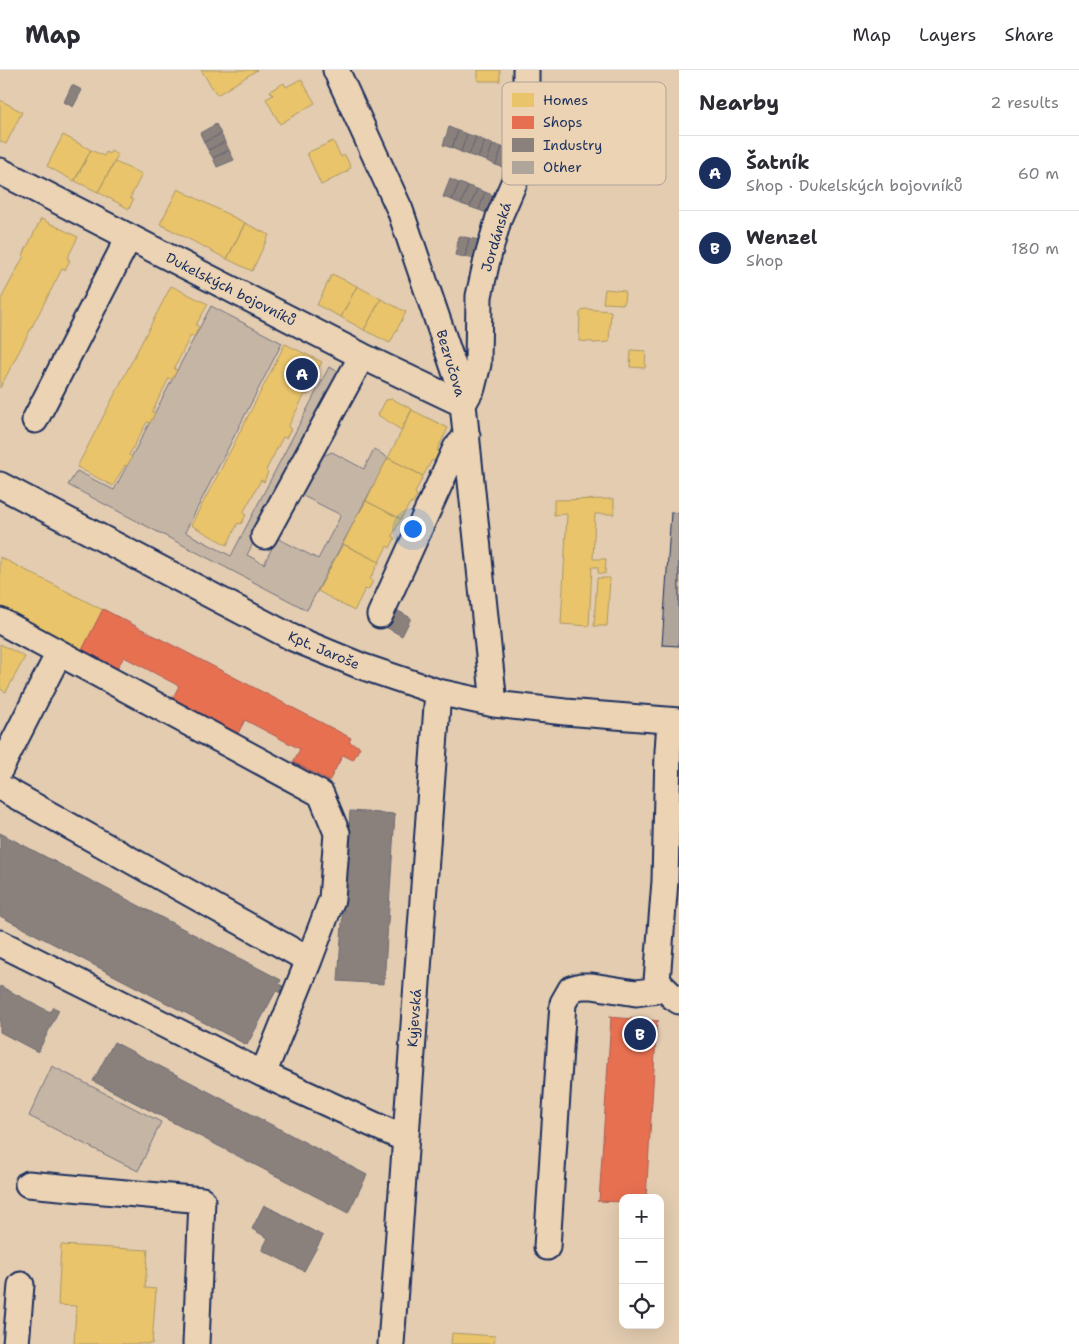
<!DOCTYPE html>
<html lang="en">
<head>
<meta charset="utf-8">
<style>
  :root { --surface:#fff; --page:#f2f2f3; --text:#2b2b33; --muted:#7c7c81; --line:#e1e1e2; --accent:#1b2f5e }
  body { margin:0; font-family:"Shantell Sans",sans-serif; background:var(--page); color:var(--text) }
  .controls { position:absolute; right:15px; bottom:15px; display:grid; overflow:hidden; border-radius:10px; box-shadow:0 5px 20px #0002 }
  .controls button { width:45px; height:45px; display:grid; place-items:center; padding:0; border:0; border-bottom:1px solid var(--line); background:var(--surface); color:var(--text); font:25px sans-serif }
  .you { position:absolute; left:412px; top:458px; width:18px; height:18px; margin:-12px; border:4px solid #fff; border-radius:50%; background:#1a73e8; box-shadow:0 0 0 8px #1a73e833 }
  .badge { display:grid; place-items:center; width:32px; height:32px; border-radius:50%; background:var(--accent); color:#fff; font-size:16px; font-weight:700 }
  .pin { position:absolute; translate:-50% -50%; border:2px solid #fff; box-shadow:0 1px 5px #0006 }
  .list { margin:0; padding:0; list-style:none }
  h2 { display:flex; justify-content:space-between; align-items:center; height:65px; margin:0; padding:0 20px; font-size:21px }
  h2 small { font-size:16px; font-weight:400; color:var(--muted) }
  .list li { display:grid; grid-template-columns:32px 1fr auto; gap:15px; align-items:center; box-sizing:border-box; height:75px; padding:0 20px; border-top:1px solid var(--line) }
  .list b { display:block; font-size:19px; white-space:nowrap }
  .list p { margin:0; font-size:16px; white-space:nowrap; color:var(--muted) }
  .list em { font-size:16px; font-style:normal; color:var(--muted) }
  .icon { flex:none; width:28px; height:28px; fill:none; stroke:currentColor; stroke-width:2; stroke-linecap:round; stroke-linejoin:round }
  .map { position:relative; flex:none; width:679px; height:1274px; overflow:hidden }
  header { display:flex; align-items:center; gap:30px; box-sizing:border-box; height:70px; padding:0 25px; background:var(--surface); border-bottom:1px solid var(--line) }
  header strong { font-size:24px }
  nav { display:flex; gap:28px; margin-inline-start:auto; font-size:18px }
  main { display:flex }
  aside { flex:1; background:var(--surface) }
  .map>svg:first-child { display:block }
  .green { fill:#c5b5a4; stroke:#707281 }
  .homes { fill:#e9c46a; stroke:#ab9766 }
  .shops { fill:#e76f51; stroke:#aa5c55 }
  .industry { fill:#8a817c; stroke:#696873 }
  .building { fill:#b0a59b; stroke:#1b2f5e }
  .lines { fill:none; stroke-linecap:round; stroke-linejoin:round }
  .minor-casing { stroke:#1b2f5e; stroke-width:29 }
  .minor { stroke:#ebd3b3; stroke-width:25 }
  .labels { text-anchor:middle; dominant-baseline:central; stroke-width:5; stroke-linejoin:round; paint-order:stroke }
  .street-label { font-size:14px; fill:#1b2f5e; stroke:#ebd3b3 }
  .key { fill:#ebd3b3; stroke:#ada29a; stroke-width:1 }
  .key-label { font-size:14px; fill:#1b2f5e }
</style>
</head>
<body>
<header>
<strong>Map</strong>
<nav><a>Map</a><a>Layers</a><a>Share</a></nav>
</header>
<main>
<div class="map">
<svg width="679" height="1274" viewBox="0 0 679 1274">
  <rect width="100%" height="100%" fill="#e3ccb0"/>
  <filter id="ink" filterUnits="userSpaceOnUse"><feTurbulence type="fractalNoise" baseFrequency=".02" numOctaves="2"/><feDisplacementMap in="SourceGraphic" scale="10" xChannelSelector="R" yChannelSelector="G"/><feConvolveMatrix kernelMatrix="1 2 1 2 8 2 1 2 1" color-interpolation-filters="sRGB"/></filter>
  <g filter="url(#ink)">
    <!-- green -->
    <path class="green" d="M 211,236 L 282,273 L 185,462 L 231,486 L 329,297 L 341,303 L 247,485 L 264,494 L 277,468 L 318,489 L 341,445 L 299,424 L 318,388 L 332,382 L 364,399 L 374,379 L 388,388 L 307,540 L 68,415 L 77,401 L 114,420 Z
      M 52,996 L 161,1052 L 138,1101 L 29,1046 Z"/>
    <!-- homes -->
    <path class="homes" d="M 201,0 L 257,0 L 217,25 Z
      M 478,0 L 500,0 L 500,11 L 478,11 Z
      M 301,9 L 315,33 L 280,54 L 266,29 L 273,25 L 270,21 L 284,13 L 286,17 Z
      M 0,30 L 22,42 L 6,74 L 0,71 Z
      M 63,65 L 91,80 L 74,111 L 47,96 Z
      M 333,71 L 341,87 L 345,85 L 351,98 L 347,100 L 348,101 L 321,115 L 307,83 Z
      M 91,80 L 104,86 L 106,82 L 109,84 L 111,81 L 118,85 L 98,122 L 75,111 Z
      M 115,92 L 142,104 L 130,128 L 133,130 L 129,139 L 98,122 Z
      M 178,119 L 245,153 L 227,189 L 160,154 Z
      M 41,149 L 78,167 L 67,189 L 70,190 L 65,200 L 62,199 L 0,318 L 1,229 L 24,186 L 23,185 Z
      M 245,153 L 269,165 L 252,201 L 227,189 Z
      M 332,204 L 357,216 L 341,247 L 317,235 Z
      M 171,216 L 208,234 L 196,255 L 199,257 L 194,267 L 191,265 L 174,299 L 177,300 L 172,310 L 169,308 L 152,342 L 155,343 L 150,353 L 147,352 L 129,385 L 132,387 L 127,396 L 125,395 L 113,416 L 77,397 Z
      M 357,216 L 381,229 L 364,260 L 341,247 Z
      M 605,219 L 625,221 L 624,234 L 603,233 Z
      M 381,229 L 406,242 L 390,273 L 364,260 Z
      M 584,239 L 611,241 L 609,272 L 593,273 L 593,272 L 579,271 L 580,243 Z
      M 285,274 L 322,292 L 310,314 L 313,316 L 308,325 L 305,324 L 288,357 L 291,359 L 286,368 L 283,367 L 266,400 L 268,402 L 264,412 L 261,410 L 243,443 L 246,445 L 241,454 L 238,453 L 227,475 L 191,455 L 222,397 Z
      M 631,280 L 646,281 L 645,298 L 630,297 Z
      M 392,329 L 412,339 L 401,360 L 378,345 L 386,330 Z
      M 412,340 L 448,358 L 437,380 L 440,382 L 435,391 L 432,390 L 423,406 L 388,388 Z
      M 388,388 L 423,406 L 415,423 L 417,425 L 413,434 L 410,433 L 401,449 L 366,431 L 382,398 L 382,399 Z
      M 614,429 L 614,444 L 595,444 L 593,489 L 606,489 L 605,504 L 598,503 L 598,497 L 592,497 L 589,556 L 561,554 L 567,444 L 554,445 L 554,430 Z
      M 366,431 L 401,449 L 392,466 L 395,468 L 390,478 L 387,476 L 379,492 L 343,474 L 359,442 L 360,442 Z
      M 343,474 L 379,492 L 370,509 L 373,511 L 368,520 L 365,519 L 354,541 L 318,521 Z
      M 0,487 L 103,540 L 82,580 L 0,537 Z
      M 597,508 L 610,508 L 607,556 L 594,556 Z
      M 0,574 L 25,587 L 6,622 L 0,619 Z
      M 61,1175 L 148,1180 L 145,1218 L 156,1219 L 152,1274 L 74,1274 L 76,1236 L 58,1235 Z
      M 452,1263 L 495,1266 L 494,1274 L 451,1274 Z"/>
    <!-- shops -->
    <path class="shops" d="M 103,539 L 351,668 L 349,672 L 360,677 L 353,690 L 343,685 L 329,711 L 293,692 L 300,679 L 245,650 L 236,667 L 170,633 L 179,616 L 124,587 L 116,600 L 81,582 Z
      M 609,947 L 659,951 L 657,951 L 646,1128 L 623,1128 L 623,1132 L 597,1131 L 599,1131 L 611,948 Z"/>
    <!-- industry -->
    <path class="industry" d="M 72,15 L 82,20 L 73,37 L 64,32 Z
      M 216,54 L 221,64 L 204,72 L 200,63 Z
      M 449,57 L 458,61 L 452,78 L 443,75 Z
      M 458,61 L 467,64 L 461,82 L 452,78 Z
      M 221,64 L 225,72 L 208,80 L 204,72 Z
      M 467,64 L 476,67 L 469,85 L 461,82 Z
      M 476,67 L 485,71 L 478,88 L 469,85 Z
      M 485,71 L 493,74 L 487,91 L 478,88 Z
      M 225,72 L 229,80 L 213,88 L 208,80 Z
      M 493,74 L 502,77 L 496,95 L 487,91 Z
      M 502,77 L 511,81 L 505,98 L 496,95 Z
      M 229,80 L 234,90 L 217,97 L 213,88 Z
      M 450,109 L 459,113 L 452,130 L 443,127 Z
      M 459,113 L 468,116 L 461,134 L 452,130 Z
      M 468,116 L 477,119 L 470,137 L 461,134 Z
      M 477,119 L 485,122 L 479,140 L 470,137 Z
      M 485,122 L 495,126 L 489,144 L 479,140 Z
      M 459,166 L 469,168 L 465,187 L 455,185 Z
      M 469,168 L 479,170 L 475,189 L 465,187 Z
      M 391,537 L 411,548 L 402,566 L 382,555 Z
      M 350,741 L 395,744 L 384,914 L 338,911 Z
      M 0,763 L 281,910 L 279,914 L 284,917 L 281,923 L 276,921 L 247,975 L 0,846 Z
      M 0,916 L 50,942 L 53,937 L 59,940 L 38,982 L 0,962 Z
      M 114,972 L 367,1105 L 348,1143 L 93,1011 Z
      M 264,1135 L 323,1166 L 304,1201 L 262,1180 L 268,1168 L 252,1159 Z"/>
    <!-- building -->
    <path class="building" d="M 671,442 L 679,443 L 679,576 L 662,575 Z"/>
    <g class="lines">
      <defs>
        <path id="minor" d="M 336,0 L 400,140 L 458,310 L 463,334 L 494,634
          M 0,101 L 362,286 L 463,334
          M 463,334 L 472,318 L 478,294 L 479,226 L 487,190 L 499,147 L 516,108 L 526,77 L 526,0
          M 35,350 L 129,167
          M 0,415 L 293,568 L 361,596 L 438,622 L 494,634 L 565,642 L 679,651
          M 264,466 L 362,286
          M 380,545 L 456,378 L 467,366
          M 0,551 L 321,724 L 337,763 L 332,829 L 309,890 L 263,1004
          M 670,651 L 668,681 L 665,811 L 657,911 L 673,927 L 679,931
          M 0,699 L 59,583
          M 0,717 L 309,890
          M 0,873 L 263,1004 L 405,1069
          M 28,1114 L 202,1130 L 196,1274
          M 547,1177 L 563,933 L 571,919 L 581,916 L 592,916 L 636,923 L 651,921 L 664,918
          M 16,1274 L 21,1215
          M 391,1274 L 438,622"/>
      </defs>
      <!-- minor casing -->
      <use href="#minor" class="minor-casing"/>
      <!-- minor -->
      <use href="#minor" class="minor"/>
    </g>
  </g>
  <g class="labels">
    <!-- street labels -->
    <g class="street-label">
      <text transform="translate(496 167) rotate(-73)">Jordánská</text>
      <text transform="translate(231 219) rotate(27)">Dukelských bojovníků</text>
      <text transform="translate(451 293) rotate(73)">Bezručova</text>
      <text transform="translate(324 580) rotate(23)">Kpt. Jaroše</text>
      <text transform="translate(414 948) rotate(-86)">Kyjevská</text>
    </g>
  </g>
  <!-- legend -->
  <rect x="502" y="12" width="164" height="103" rx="8" class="key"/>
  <rect x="512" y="23" width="22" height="14" fill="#e9c46a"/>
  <rect x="512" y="46" width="22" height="13" fill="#e76f51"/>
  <rect x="512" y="68" width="22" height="14" fill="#8a817c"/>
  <rect x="512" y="91" width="22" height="13" fill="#b0a59b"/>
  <g class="key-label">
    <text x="543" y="35">Homes</text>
    <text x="543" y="57">Shops</text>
    <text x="543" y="80">Industry</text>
    <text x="543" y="102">Other</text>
  </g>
</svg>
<div class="controls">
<button>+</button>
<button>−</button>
<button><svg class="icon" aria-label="locate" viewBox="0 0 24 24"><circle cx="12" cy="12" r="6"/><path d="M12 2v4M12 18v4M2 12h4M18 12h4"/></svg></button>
</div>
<div class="you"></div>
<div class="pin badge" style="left:302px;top:304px">A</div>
<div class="pin badge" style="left:640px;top:964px">B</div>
</div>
<aside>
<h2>Nearby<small>2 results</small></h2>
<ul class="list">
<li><span class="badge">A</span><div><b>Šatník</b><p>Shop · Dukelských bojovníků</p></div><em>60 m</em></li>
<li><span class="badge">B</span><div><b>Wenzel</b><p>Shop</p></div><em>180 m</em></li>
</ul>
</aside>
</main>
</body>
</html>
